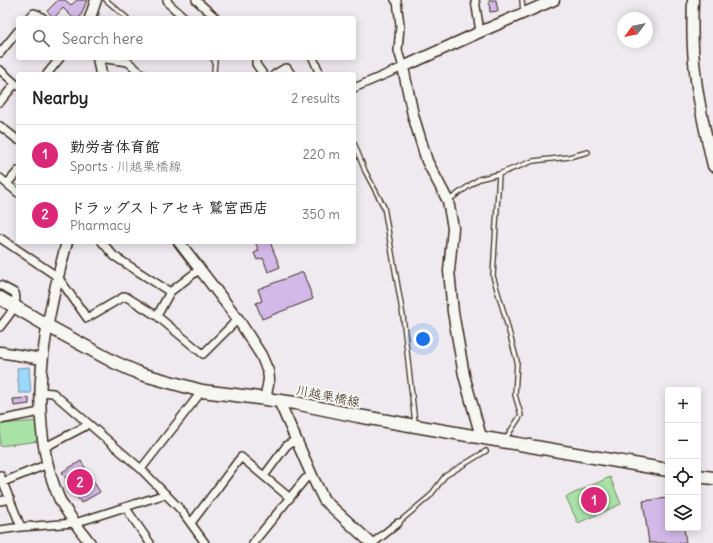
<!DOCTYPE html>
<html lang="en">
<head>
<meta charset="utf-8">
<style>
  :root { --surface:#fff; --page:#f6f6f6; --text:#222; --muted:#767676; --line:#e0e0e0; --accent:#db2777 }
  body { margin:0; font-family:Delius,"Klee One",sans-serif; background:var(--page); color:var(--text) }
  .controls { position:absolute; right:12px; bottom:12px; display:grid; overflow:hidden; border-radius:4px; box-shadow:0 2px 10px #0003 }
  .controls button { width:36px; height:36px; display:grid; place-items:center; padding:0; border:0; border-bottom:1px solid var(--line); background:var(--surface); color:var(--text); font:20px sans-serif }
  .compass { position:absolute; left:617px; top:12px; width:36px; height:36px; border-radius:50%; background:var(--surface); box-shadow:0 2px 10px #0003; rotate:238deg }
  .you { position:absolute; left:423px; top:339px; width:14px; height:14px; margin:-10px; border:3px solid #fff; border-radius:50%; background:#1a73e8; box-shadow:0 0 0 6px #1a73e833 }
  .badge { display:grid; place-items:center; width:26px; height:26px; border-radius:50%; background:var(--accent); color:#fff; font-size:13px; font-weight:700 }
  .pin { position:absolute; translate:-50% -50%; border:2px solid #fff; box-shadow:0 1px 4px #0006 }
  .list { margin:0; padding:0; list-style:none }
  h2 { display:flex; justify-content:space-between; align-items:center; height:52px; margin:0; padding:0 16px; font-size:17px }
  h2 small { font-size:13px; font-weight:400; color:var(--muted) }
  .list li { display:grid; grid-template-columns:26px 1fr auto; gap:12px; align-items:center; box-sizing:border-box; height:60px; padding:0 16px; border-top:1px solid var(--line) }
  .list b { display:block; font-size:15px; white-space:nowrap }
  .list p { margin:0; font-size:13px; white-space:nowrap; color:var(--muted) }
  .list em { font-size:13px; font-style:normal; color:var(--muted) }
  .icon { flex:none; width:22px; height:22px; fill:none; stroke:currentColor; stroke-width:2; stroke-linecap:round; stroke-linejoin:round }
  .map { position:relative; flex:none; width:713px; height:543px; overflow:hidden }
  .search { position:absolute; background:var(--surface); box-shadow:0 2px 10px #0003; left:16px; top:16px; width:340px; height:44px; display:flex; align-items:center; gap:10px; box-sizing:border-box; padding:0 14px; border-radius:4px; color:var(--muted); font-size:15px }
  .panel { position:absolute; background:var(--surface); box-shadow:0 2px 10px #0003; left:16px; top:72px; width:340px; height:172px; border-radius:4px }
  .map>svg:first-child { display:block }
  .green { fill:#a8e2a7; stroke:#728662 }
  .water { fill:#9ad8fb; stroke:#7492a3 }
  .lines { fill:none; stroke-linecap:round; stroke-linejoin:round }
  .stream { stroke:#7492a3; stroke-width:2 }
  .building { fill:#d3b9e8; stroke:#3b2a1e }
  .lane-casing { stroke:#3b2a1e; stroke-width:6 }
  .street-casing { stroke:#3b2a1e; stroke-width:10 }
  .secondary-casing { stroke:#3b2a1e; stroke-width:13 }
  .primary-casing { stroke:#3b2a1e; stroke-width:15 }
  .lane { stroke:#f6f6f2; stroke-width:3.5 }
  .street { stroke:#f6f6f2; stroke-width:7 }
  .secondary { stroke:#f6f6f2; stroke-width:10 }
  .primary { stroke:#f6f6f2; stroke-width:12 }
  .labels { text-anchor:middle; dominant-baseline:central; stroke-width:4; stroke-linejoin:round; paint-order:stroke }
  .street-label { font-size:13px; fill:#3b2a1e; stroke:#f6f6f2 }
</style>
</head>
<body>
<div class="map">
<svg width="713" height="543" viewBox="0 0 713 543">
  <rect width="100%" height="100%" fill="#efeaf0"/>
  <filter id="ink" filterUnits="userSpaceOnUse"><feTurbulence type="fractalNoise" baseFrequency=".025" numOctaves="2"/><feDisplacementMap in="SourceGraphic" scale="8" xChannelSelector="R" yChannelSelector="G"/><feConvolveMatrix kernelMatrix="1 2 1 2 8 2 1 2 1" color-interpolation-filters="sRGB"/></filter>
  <g filter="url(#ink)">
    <!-- green -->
    <path class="green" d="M 37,421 L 39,441 L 0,446 L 0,424 Z
      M 610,477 L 621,504 L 578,523 L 566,497 Z"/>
    <!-- water -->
    <path class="water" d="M 29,367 L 31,393 L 19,393 L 17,368 Z"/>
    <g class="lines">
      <!-- stream -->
      <path class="stream" d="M 98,18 L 99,13"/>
    </g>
    <!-- building -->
    <path class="building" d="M 58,0 L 65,0 L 71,5 L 77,0 L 87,0 L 80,18 L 73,18 L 63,8 L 54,18 L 47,11 Z
      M 489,0 L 496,0 L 498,11 L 490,12 Z
      M 255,242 L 270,242 L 280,267 L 268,272 L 263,258 L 257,260 L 254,253 L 259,251 Z
      M 303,272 L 313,299 L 262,319 L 256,303 L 262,301 L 258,289 Z
      M 29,398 L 29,404 L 14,406 L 13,399 Z
      M 81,461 L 100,492 L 81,503 L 62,472 Z
      M 668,498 L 668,528 L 684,528 L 686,543 L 649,543 L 643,501 Z"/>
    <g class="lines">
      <defs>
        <path id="lane" d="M 106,0 L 127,18
          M 522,0 L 523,12
          M 212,58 L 215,61 L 214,71
          M 354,143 L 365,171 L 384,207 L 403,316 L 415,423
          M 499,174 L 493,276 L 504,313 L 517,361 L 515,395 L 521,415 L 506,438
          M 449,200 L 479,179 L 499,174 L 533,161 L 569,157 L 588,152
          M 398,523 L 430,496 L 445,476 L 486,451"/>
        <path id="street" d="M 167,0 L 169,4 L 185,18
          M 196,0 L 216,18
          M 475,0 L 480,32
          M 28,18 L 34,13 L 39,15 L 43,18
          M 0,53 L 18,31
          M 98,58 L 128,62 L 142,74
          M 256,58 L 256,64 L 263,74
          M 313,58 L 320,74
          M 0,70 L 18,86
          M 47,74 L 60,58
          M 275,74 L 285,68 L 287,68 L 291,74
          M 354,88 L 403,67 L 398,51 L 400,25 L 397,1 L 395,0
          M 0,102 L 15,84
          M 0,126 L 18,140
          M 0,178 L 18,193
          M 7,184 L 18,171
          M 0,238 L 58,277 L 87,318 L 125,296 L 157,316
          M 102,242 L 114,256 L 170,292
          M 200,269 L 170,292 L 157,316 L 203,354 L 238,319
          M 0,285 L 15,293 C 19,306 8,316 0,327
          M 40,392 L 53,393 L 141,469 L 181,510 L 205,543
          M 0,420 L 40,412
          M 44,446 L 49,445 L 84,427 L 87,423
          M 141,469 L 202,391
          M 0,475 L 21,527
          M 264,476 L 287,445 L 297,440
          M 3,482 L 48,464
          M 0,501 L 10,499
          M 125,507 L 150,543
          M 191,523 L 241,457 L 290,498
          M 0,530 L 21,527 L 75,523 L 166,494
          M 253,543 L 305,479 L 312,475
          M 373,543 L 398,523"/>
        <path id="secondary" d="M 693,0 C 692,24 692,48 695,71 C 698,103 706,135 713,166
          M 90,18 L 96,0
          M 98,58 L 101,74
          M 67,242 C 45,322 24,418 59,498 C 66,513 80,529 90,543
          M 179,242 L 238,319 L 261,355 L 268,371 L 269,379 L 268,385 L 265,399
          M 0,352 L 42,359
          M 279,401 L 313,478 L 324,500 L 371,543
          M 481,437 L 464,375 L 453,312 L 449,271 L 453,228 L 448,201 L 427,161 L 413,115 L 403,67 L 480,32 L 554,0"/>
        <path id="primary" d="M 0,298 L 48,326 L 114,362 L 141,374 L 202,391 L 251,397 L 295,403 L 358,416 L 668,470
          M 698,476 L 713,478"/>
      </defs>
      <!-- lane casing -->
      <use href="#lane" class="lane-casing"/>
      <!-- street casing -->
      <use href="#street" class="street-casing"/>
      <!-- secondary casing -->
      <use href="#secondary" class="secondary-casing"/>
      <!-- primary casing -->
      <use href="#primary" class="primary-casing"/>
      <!-- lane -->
      <use href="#lane" class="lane"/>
      <!-- street -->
      <use href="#street" class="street"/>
      <!-- secondary -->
      <use href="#secondary" class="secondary"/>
      <!-- primary -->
      <use href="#primary" class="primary"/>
    </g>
  </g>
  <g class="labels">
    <!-- street labels -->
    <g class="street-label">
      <text transform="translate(328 396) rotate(11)">川越栗橋線</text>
    </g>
  </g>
</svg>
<div class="controls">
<button>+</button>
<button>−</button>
<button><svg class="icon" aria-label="locate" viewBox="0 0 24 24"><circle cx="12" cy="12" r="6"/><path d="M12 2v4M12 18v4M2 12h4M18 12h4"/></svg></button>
<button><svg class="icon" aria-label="layers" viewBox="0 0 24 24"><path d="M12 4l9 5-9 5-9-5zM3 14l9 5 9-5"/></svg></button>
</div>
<svg class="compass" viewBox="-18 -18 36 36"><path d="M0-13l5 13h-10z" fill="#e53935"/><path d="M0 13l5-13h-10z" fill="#767676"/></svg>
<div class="you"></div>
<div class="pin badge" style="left:594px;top:500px">1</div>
<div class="pin badge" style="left:80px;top:482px">2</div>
<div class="search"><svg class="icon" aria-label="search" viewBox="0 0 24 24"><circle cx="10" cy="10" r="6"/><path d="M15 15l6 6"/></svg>Search here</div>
<section class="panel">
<h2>Nearby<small>2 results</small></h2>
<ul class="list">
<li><span class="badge">1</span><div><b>勤労者体育館</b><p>Sports · 川越栗橋線</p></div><em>220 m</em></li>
<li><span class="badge">2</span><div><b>ドラッグストアセキ 鷲宮西店</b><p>Pharmacy</p></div><em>350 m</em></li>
</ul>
</section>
</div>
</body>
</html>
